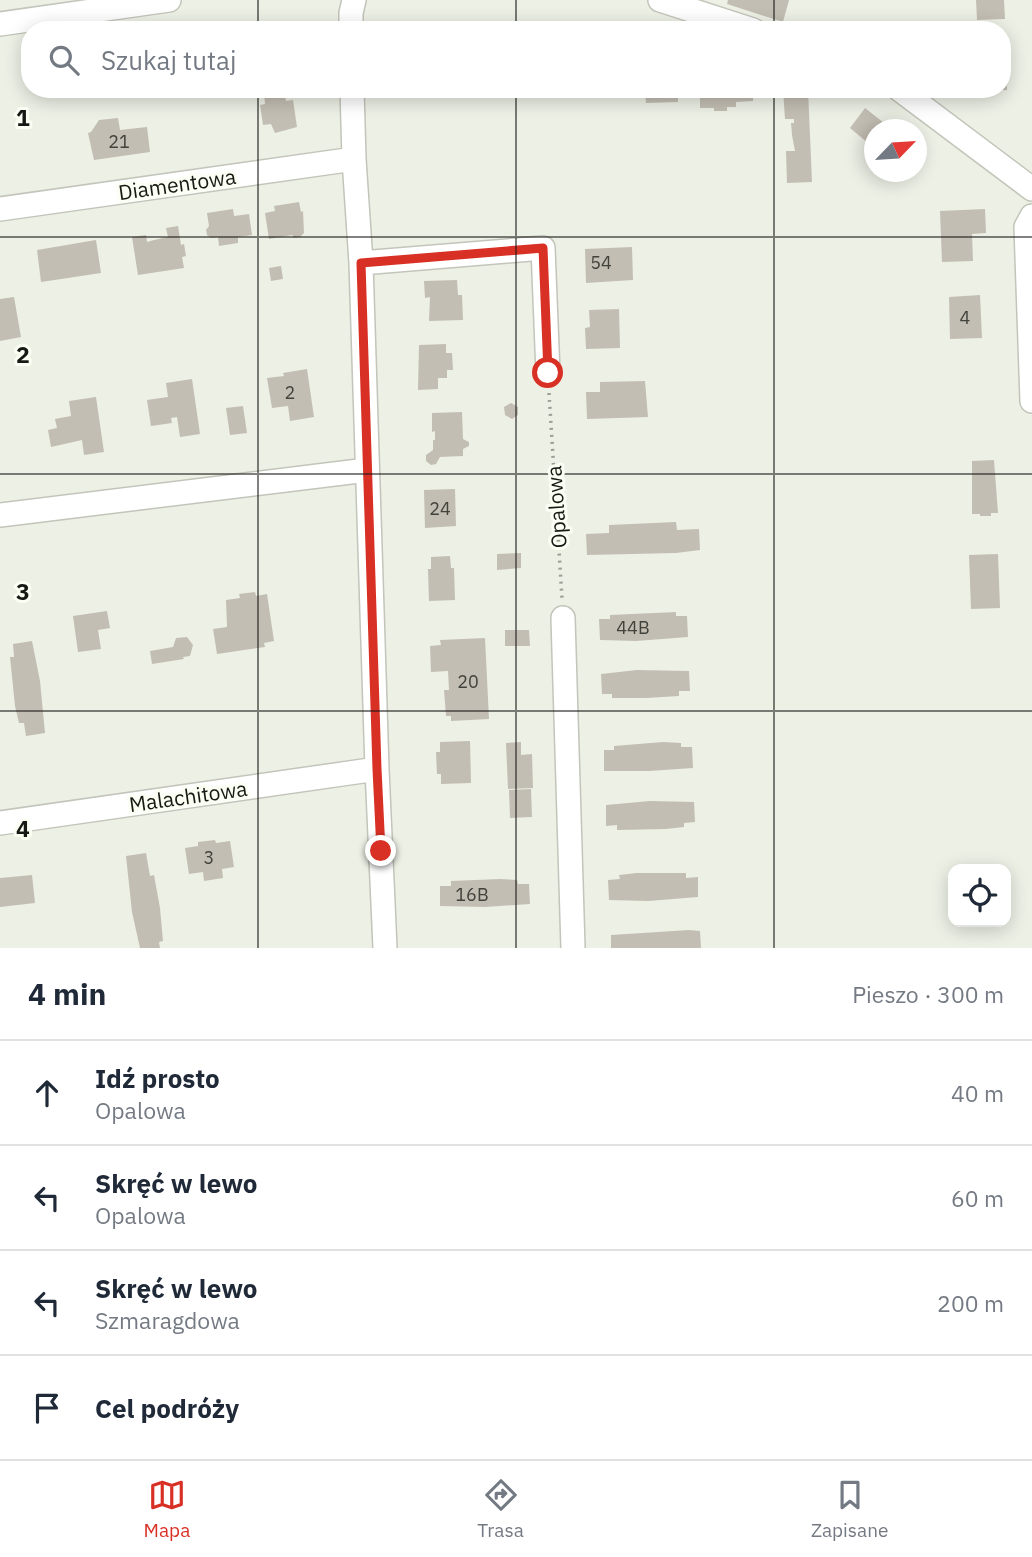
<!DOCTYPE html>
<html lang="pl">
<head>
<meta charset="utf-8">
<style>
  :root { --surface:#fff; --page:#f2f2f3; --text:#1f2937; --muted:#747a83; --line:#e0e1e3; --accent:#d93025 }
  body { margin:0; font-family:"IBM Plex Sans",sans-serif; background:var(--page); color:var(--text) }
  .controls { position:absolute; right:21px; bottom:21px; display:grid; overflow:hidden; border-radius:14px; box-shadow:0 4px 18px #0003 }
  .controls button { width:63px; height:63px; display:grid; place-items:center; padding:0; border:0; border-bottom:2px solid var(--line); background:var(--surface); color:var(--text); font:35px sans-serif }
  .compass { position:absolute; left:864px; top:119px; width:63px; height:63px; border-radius:50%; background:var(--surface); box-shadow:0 4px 18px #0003; rotate:65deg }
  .stop { position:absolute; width:21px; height:21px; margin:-16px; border:5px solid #d93025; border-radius:50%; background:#fff }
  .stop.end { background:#d93025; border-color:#fff; box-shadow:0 2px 7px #0008 }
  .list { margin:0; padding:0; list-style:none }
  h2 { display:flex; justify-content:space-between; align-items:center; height:91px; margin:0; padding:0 28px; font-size:30px }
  h2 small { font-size:23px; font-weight:400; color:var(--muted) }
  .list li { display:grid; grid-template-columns:46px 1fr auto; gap:21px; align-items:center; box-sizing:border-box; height:105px; padding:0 28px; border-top:2px solid var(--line) }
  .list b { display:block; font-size:26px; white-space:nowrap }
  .list p { margin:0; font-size:23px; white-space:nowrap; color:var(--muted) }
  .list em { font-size:23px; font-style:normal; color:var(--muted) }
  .icon { flex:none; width:38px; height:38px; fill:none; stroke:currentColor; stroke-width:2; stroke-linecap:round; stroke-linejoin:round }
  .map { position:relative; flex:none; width:1032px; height:948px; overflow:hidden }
  .search { position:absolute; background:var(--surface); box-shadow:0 4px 18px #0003; left:21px; right:21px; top:21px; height:77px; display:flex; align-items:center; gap:18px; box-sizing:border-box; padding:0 24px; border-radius:28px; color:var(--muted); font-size:26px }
  .sheet { height:511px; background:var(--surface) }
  nav { display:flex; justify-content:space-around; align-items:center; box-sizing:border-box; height:98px; border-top:2px solid var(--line); background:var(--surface); font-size:19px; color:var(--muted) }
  nav a { display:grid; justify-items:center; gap:4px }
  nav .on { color:var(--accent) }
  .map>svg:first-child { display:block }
  .building { fill:#c3beb3 }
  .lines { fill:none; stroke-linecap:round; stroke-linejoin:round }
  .minor-casing { stroke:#c3c5ba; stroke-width:26 }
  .path { stroke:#9c9f96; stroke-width:3.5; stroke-dasharray:2 5; stroke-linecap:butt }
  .minor { stroke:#fff; stroke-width:23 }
  .route { stroke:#d93025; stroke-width:9 }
  .grid { fill:none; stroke:#171814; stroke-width:2; stroke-opacity:0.55 }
  .labels { text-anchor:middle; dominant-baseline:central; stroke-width:6; stroke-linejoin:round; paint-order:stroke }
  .number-label { font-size:18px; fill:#42423c }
  .street-label { font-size:21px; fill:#171814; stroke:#fbfef2 }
  .grid-label { font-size:23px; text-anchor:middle; font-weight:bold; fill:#171814; stroke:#fbfef2; stroke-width:6; stroke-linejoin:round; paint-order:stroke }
</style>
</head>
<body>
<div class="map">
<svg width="1032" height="948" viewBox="0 0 1032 948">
  <rect width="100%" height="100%" fill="#edf0e5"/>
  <!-- building -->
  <path class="building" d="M 728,0 L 789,0 L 783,22 L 727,4 Z
    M 976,0 L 1004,0 L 1005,19 L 977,20 Z
    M 1002,53 L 1006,53 L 1007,90 L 1002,90 Z
    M 636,89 L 678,89 L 678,102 L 646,103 L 645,93 L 636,93 Z
    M 700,89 L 753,89 L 753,101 L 736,102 L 736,107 L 727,107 L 727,111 L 714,111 L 714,108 L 700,108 Z
    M 783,89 L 808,89 L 812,182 L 787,183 L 786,151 L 795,151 L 792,135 L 791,123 L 794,123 L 794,119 L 785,119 Z
    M 284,90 L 286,101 L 293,100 L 297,127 L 275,133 L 271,124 L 263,125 L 260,105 L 265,104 L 264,93 Z
    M 865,108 L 893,130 L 874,130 L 874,148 L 850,128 Z
    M 118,118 L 120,130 L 147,127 L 150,152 L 94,160 L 88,133 L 91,132 L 99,120 Z
    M 299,202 L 301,212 L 303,211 L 304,233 L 300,237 L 294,238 L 292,235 L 269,239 L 265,213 L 275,211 L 274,206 Z
    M 233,209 L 234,216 L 249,214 L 252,235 L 238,237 L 238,243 L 219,246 L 218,237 L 211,238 L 207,235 L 206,230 L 209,226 L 207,213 Z
    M 985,209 L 986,233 L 972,234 L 973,261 L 942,262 L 940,211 Z
    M 178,226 L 181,245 L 184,244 L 186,256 L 182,257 L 184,268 L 138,275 L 132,237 L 146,235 L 147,242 L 154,240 L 168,237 L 166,228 Z
    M 96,240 L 101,273 L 41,282 L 37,250 Z
    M 632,247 L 633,280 L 586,283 L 585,249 Z
    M 281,266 L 283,279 L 271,281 L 269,268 Z
    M 457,280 L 458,295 L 462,295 L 463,320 L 429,321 L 430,297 L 425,298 L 424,281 Z
    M 980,295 L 982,338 L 950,339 L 949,297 Z
    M 14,297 L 21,337 L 0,341 L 0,299 Z
    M 619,309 L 620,348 L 586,349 L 585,328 L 590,327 L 589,310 Z
    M 446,344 L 446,353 L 452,353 L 453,370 L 447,370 L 447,378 L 438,378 L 438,389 L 418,390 L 419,345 Z
    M 307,369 L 314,417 L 290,421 L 288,406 L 272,408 L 267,378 L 284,376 L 283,373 Z
    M 192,379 L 200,434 L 180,437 L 177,417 L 171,418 L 172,423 L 151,426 L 147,400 L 168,397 L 166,383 Z
    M 645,381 L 648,417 L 587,419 L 586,392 L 600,392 L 600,382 Z
    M 96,397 L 104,452 L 84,455 L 82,440 L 51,447 L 48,430 L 57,428 L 55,419 L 71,416 L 69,401 Z
    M 511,403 L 518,407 L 518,415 L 512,419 L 505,415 L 504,407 Z
    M 243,406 L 247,433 L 230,435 L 226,408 Z
    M 462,412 L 463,439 L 469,442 L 469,446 L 463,449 L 463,456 L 440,457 L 436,464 L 431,465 L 426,461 L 426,455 L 433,450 L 433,440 L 435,440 L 435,431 L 432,432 L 432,413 Z
    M 994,460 L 998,513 L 991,513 L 991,516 L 980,516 L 980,514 L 972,514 L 972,461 Z
    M 455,489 L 456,526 L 425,528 L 424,490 Z
    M 676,522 L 677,530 L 699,529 L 700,550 L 676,553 L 587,555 L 586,534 L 609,533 L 609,525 Z
    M 521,553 L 521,568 L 497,570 L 497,554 Z
    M 998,554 L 1000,608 L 971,609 L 969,555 Z
    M 450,556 L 451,568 L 454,568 L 455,600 L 429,601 L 428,569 L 431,569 L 431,557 Z
    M 255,592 L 256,596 L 267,594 L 274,641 L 264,643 L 265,647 L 217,654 L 213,629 L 227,627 L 226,600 L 240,598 L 239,594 Z
    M 107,611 L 110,628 L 98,630 L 101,649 L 78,652 L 73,616 Z
    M 676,612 L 676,616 L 687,616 L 688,637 L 636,641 L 600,640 L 599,619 L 610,619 L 610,615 Z
    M 505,630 L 529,630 L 530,646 L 505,646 Z
    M 187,637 L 193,645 L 190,656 L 183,657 L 184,659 L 152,664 L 150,651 L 173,647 L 176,638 Z
    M 485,638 L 489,719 L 451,721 L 451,716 L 446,716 L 444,690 L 449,690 L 448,671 L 431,672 L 430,646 L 441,645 L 440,640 Z
    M 32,641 L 40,681 L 45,733 L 26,736 L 24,723 L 19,723 L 15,706 L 10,657 L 14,657 L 13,644 Z
    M 637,670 L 689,671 L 690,691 L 679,691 L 679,696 L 646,698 L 612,698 L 612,694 L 602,694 L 601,674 Z
    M 470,741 L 471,783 L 441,784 L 441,774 L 437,774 L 436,752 L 440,752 L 440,742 Z
    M 521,742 L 521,755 L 532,754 L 533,788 L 508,789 L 506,743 Z
    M 663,742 L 681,743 L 681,747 L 692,747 L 693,768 L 649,771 L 604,771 L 604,750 L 614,750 L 614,746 Z
    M 531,789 L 532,817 L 510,818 L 509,790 Z
    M 650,801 L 694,802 L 695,822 L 684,823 L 684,827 L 666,829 L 617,830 L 617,825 L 606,826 L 606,805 Z
    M 215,840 L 216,843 L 230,841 L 234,867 L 222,869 L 223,878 L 204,881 L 203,872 L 189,874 L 185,848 L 198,846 L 198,842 Z
    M 146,853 L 150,876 L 154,875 L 160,908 L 163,941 L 159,942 L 160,948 L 140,948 L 132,912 L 126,856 Z
    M 637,873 L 686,873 L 686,878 L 698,877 L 698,897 L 648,901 L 609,900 L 608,880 L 620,879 L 619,875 Z
    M 32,875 L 35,903 L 0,907 L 0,878 Z
    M 500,879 L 517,880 L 518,884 L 529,884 L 530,904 L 485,907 L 440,906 L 440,886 L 451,886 L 451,881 Z
    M 689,930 L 700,931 L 701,948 L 611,948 L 611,935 Z"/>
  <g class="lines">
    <defs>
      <path id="minor" d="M 660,0 L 753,30
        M 0,24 L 169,0
        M 351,30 L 351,13 L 354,0
        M 352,89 L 354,159 L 361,263 L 377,769 L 385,948
        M 899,89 L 1032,189
        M 0,209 L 354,159
        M 1032,216 L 1026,227 L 1032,401
        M 361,263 L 543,248 L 548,373
        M 0,515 L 367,470
        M 563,618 L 573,948
        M 0,823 L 377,769"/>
    </defs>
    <!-- minor casing -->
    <use href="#minor" class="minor-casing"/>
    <!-- path -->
    <path class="path" d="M 549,393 L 562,598"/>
    <!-- minor -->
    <use href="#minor" class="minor"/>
  </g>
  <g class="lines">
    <!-- route -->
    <path class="route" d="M 381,851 L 377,769 L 361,263 L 543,248 L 548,373"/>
  </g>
  <!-- grid -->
  <path class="grid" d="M 258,0 L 258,30M 516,0 L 516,30M 774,0 L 774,30M 258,89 L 258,948M 516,89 L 516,948M 774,89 L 774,948M 0,237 L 1032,237M 0,474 L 1032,474M 0,711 L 1032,711"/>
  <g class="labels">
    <!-- number labels -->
    <g class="number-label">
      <text x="119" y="141">21</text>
      <text x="601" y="262">54</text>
      <text x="965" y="317">4</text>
      <text x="290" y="392">2</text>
      <text x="440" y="508">24</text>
      <text x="633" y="627">44B</text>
      <text x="468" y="681">20</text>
      <text x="209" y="857">3</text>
      <text x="472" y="894">16B</text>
    </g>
    <!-- street labels -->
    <g class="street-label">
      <text transform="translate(177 184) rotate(-8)">Diamentowa</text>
      <text transform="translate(556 507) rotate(-94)">Opalowa</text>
      <text transform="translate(188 796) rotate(-8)">Malachitowa</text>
    </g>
  </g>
  <g class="grid-label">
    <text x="23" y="126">1</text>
    <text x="23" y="363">2</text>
    <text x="23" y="600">3</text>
    <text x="23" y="837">4</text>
  </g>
</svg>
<div class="controls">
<button><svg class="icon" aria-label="locate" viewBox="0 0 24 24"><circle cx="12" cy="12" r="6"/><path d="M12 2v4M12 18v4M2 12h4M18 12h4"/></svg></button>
</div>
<svg class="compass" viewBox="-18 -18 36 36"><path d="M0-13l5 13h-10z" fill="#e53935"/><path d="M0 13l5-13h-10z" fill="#747a83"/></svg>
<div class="stop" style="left:548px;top:373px"></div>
<div class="stop end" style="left:381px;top:851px"></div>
<div class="search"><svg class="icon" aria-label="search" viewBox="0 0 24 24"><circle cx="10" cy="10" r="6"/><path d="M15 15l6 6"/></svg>Szukaj tutaj</div>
</div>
<section class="sheet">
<h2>4 min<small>Pieszo · 300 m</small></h2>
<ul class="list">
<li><svg class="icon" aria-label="ahead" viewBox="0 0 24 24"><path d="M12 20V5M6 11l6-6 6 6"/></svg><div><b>Idź prosto</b><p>Opalowa</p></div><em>40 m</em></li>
<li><svg class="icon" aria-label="left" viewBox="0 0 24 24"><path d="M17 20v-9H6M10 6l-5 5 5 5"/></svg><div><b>Skręć w lewo</b><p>Opalowa</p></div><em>60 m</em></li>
<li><svg class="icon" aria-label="left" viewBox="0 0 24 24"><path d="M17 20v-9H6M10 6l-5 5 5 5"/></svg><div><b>Skręć w lewo</b><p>Szmaragdowa</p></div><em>200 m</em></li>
<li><svg class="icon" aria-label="arrive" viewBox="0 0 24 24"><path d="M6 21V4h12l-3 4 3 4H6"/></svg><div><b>Cel podróży</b></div></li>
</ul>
</section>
<nav>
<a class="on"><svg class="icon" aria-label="map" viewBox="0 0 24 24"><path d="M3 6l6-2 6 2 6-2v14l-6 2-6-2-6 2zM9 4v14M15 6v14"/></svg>Mapa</a>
<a><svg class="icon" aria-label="directions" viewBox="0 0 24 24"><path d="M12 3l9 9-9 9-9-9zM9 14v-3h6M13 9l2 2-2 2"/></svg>Trasa</a>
<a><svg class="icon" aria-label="saved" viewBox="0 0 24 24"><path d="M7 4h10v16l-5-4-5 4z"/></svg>Zapisane</a>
</nav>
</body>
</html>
